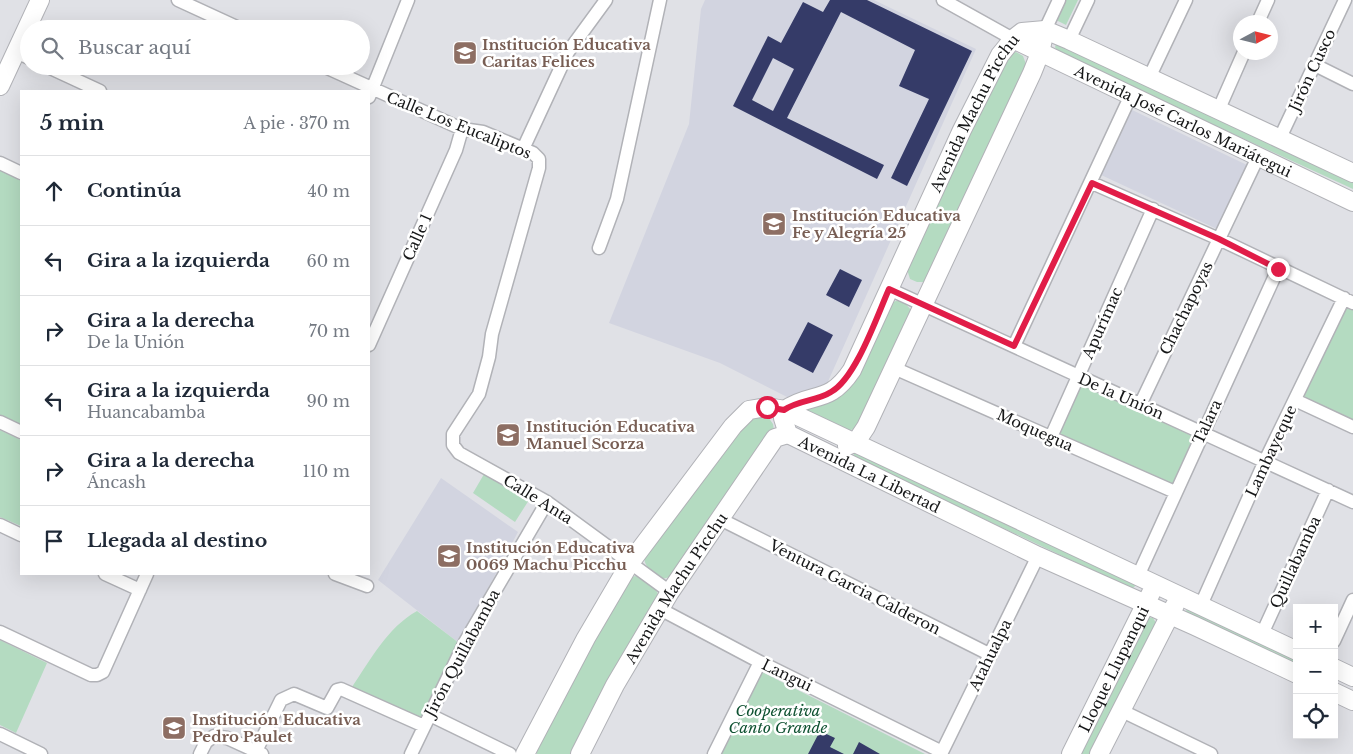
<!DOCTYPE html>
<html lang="es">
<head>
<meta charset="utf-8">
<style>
  :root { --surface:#fff; --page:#f2f2f3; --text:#1f2937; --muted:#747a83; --line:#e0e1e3 }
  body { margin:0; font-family:"Libre Baskerville",serif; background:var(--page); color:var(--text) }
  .controls { position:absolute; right:15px; bottom:15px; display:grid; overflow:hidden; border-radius:0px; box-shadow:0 5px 20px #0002 }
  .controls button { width:45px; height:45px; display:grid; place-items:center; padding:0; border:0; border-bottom:1px solid var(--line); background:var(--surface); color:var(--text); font:25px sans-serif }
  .compass { position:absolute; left:1233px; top:15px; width:45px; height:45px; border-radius:50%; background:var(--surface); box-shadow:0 5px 20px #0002; rotate:83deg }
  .stop { position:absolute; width:15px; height:15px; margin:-11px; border:4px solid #e11d48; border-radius:50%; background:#fff }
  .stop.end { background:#e11d48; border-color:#fff; box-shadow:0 1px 5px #0008 }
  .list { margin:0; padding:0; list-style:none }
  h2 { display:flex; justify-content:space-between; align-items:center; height:65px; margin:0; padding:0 20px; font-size:21px }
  h2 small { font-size:16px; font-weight:400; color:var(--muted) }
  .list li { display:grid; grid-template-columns:32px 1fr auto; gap:15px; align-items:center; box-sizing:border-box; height:70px; padding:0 20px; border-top:1px solid var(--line) }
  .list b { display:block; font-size:19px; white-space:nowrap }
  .list p { margin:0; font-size:16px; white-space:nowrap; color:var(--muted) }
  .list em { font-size:16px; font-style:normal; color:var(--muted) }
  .icon { flex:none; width:28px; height:28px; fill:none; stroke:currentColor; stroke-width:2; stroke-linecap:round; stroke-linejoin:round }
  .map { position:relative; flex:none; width:1353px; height:754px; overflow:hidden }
  .search { position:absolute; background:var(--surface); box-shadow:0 5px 20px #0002; left:20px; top:20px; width:350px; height:55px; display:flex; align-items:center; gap:12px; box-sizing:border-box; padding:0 18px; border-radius:28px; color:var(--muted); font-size:19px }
  .panel { position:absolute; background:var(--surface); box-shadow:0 5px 20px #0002; left:20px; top:90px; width:350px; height:485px; border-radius:0px }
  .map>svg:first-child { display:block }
  .built { fill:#d2d4e0 }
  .green { fill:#b4dbc1 }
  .building { fill:#353b68; fill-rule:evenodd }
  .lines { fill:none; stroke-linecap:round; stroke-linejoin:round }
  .street-casing { stroke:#b1b2b7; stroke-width:15 }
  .secondary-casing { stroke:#b1b2b7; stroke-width:20 }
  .street { stroke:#fff; stroke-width:12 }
  .secondary { stroke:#fff; stroke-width:18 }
  .route { stroke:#e11d48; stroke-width:6 }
  .labels { text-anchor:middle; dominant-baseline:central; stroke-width:5; stroke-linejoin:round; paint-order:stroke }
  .education-label { font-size:15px; font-weight:bold; fill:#785e54; stroke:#fff; text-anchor:start }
  .street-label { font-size:15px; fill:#161718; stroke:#fff }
  .park-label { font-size:15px; font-style:italic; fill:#0e5131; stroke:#fff }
</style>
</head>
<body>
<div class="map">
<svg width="1353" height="754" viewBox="0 0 1353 754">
  <rect width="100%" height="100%" fill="#e0e1e6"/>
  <!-- built -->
  <path class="built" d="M 705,0 L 874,0 L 976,49 L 826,386 L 791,399 L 720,363 L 609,323 L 689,124 L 701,9 Z
    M 1130,109 L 1247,165 L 1217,229 L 1099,174 Z
    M 441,478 L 518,532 L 459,643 L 378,580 Z"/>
  <!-- green -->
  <path class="green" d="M 1066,0 L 1078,0 L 1066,25 L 1056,20 Z
    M 1057,42 L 1353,179 L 1353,189 L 1058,53 L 1055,47 Z
    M 1016,52 L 1023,56 L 1027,67 L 925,282 L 917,282 L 910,279 L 906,266 L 1003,58 Z
    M 0,168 L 21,178 L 21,425 L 0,415 Z
    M 896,301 L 903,301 L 912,311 L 857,429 L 843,431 L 804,411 L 805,408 C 824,404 839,401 851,386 L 890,303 Z
    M 1345,303 L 1353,307 L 1353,423 L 1298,398 Z
    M 1080,381 L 1196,438 L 1173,486 L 1056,435 Z
    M 766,414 L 773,424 L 774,430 L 670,577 L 662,579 C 651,571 643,567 644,553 L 746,419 Z
    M 0,430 L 21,440 L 21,526 L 0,517 Z
    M 856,448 L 1139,582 L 1132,589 L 853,457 Z
    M 487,469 L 529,500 L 515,522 L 473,493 Z
    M 635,576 C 651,579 659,588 659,603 L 575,754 L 537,754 L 535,750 L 626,579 Z
    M 1189,605 L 1297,655 L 1297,667 L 1188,615 L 1186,611 Z
    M 417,611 L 459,643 L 419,721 L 352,687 C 371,659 387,628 417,611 Z
    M 1147,617 L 1153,618 L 1158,626 L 1094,754 L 1076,754 Z
    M 0,640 L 47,663 L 16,733 L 0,725 Z
    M 760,671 L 925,754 L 720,754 Z"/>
  <!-- building -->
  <path class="building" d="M 830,0 L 867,0 L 972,51 L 907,186 L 891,178 L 929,99 L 899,86 L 915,50 L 841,12 L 787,118 L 884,165 L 877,179 L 733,106 L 768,36 L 781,43 L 803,2 L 823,12 ZM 773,58 L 794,69 L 773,111 L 752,100 Z
    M 840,269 L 862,280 L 849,307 L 826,295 Z
    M 808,322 L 833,335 L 813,373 L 788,360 Z
    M 820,731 L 835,738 L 830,747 L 844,754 L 808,754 Z
    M 859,742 L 880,754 L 853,754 Z"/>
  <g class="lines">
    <defs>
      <path id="street" d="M 178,0 L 241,29
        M 943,0 L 1013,39
        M 1258,22 L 1268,0
        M 1045,30 L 1059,0
        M 1069,40 L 1088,0
        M 16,52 L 29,58
        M 1315,65 L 1353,84
        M 46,66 L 100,91
        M 323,66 L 462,129 L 483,132 L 533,153 L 539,159 L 539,168 L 492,334 L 489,357 L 479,394 L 453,434 L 453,445 L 459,453 L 547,502 L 670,592
        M 1149,78 L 1186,0
        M 369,97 L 408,0
        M 1218,111 L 1244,52
        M 1279,140 L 1345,0
        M 523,149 L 568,52 L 606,0
        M 0,163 L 21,173
        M 1092,183 L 1219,239 L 1353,303
        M 599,248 L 617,199 L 660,0
        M 889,289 L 1353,502
        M 369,345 L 456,150 L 462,129
        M 1014,346 L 1131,95
        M 894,368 L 1175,492
        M 1295,400 L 1353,427
        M 1140,405 L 1258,157
        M 0,422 L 21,432
        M 1051,437 L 1153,209
        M 718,518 L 991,655
        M 0,525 L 21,535
        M 105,574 L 140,590
        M 335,574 L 367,586
        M 1138,576 L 1278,269
        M 1201,605 L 1264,463 L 1344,298
        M 660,609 L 760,662 L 942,752
        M 0,632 L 91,675 L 97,675 L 103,672 L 147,574
        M 1262,634 L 1328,490
        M 1334,641 L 1353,600
        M 1120,710 L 1211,754
        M 430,715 L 510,754
        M 0,734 L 41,754
        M 256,751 L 281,700 L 294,694 L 327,708 L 337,690 L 341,689 L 424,726
        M 200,754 L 206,742 L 214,736 L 227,738 L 262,754
        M 411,754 L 465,642 L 547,502
        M 714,754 L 760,662
        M 941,754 L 1038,556"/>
      <g id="secondary">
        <path id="s1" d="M 1013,39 L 1353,202"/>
        <path d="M 0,86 L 40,0"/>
        <path id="s2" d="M 785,410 C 812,391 828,406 852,370 L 962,130 L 1000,55 L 1013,39 L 1022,32 L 1045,30 L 1069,40 L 1353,173"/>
        <path id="s3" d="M 785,410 L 783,418 L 788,434 L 1038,556 L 1195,626 L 1297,674"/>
        <path d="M 847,446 L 856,442 L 866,427 L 1032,73 L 1040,53 L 1045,30"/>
        <path d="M 1334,668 L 1353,677"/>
        <path d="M 1334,692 L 1353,701"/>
        <path d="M 525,754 L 586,638 L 630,563 L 733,426 L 749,410 L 767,407 L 785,410 L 1297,651"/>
        <path id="s4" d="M 580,754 L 615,685 L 670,592 L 775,438 L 788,434"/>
        <path id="s5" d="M 1071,754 L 1151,593"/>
        <path d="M 1099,754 L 1175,605"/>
      </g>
    </defs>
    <!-- street casing -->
    <use href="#street" class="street-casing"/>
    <!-- secondary casing -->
    <use href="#secondary" class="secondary-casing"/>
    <!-- street -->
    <use href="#street" class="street"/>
    <!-- secondary -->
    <use href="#secondary" class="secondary"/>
  </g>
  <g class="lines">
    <!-- route -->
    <path class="route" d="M 767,407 L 784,410 C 798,400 817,401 831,392 C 856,378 877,316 889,289 L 1014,346 L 1092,183 L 1219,239 L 1278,269"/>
  </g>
  <!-- icons -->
  <defs>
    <symbol id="school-square" viewBox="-11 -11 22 22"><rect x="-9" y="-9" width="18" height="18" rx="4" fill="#8d6e63" stroke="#fff"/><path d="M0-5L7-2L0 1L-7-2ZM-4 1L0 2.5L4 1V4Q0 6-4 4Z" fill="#fff"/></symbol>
  </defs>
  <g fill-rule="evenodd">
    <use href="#school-square" x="451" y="39" width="28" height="28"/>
    <use href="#school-square" x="760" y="210" width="28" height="28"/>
    <use href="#school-square" x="494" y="421" width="28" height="28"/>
    <use href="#school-square" x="435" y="542" width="28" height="28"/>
    <use href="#school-square" x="160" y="714" width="28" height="28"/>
  </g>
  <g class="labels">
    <!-- education labels -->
    <g class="education-label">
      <text x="482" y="44">Institución Educativa<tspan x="482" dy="17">Caritas Felices</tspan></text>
      <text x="792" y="215">Institución Educativa<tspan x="792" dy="17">Fe y Alegría 25</tspan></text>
      <text x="526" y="426">Institución Educativa<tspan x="526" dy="17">Manuel Scorza</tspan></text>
      <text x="466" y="547">Institución Educativa<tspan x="466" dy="17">0069 Machu Picchu</tspan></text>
      <text x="192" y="719">Institución Educativa<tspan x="192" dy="17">Pedro Paulet</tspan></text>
    </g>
    <!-- street labels -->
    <g class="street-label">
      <text transform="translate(1312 70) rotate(-65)">Jirón Cusco</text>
      <text stroke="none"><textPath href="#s2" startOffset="365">Avenida Machu Picchu</textPath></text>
      <text stroke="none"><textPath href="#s1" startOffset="189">Avenida José Carlos Mariátegui</textPath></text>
      <text transform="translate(459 125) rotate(22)">Calle Los Eucaliptos</text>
      <text transform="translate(417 237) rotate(-66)">Calle 1</text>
      <text transform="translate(1186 308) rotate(-64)">Chachapoyas</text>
      <text transform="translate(1102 323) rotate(-66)">Apurímac</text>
      <text transform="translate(1121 396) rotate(24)">De la Unión</text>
      <text transform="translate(1207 422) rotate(-65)">Talara</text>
      <text transform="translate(1035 430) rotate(24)">Moquegua</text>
      <text transform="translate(1271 451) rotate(-65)">Lambayeque</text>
      <text stroke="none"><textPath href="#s3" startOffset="116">Avenida La Libertad</textPath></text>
      <text transform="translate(538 499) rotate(32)">Calle Anta</text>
      <text transform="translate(1295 562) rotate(-65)">Quillabamba</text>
      <text stroke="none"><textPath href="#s4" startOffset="192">Avenida Machu Picchu</textPath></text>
      <text transform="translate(855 587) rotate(27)">Ventura Garcia Calderon</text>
      <text transform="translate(462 653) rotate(-62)">Jirón Quillabamba</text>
      <text transform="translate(990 655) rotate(-64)">Atahualpa</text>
      <text stroke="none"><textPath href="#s5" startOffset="95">Lloque Llupanqui</textPath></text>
      <text transform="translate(787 675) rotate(26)">Langui</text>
    </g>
    <!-- park labels -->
    <g class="park-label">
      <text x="778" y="710">Cooperativa<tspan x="778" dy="17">Canto Grande</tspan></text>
    </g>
  </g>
</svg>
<div class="controls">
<button>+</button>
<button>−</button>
<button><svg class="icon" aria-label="locate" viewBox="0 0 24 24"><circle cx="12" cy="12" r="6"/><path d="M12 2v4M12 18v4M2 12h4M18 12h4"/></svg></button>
</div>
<svg class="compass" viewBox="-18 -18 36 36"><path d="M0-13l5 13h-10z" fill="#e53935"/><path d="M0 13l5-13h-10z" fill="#747a83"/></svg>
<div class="stop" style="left:767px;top:407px"></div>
<div class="stop end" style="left:1278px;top:269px"></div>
<div class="search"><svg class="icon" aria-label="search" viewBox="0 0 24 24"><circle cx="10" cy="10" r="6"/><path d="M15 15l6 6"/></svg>Buscar aquí</div>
<section class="panel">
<h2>5 min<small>A pie · 370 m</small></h2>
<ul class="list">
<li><svg class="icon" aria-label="ahead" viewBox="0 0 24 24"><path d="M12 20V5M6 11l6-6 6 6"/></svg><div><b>Continúa</b></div><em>40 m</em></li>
<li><svg class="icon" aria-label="left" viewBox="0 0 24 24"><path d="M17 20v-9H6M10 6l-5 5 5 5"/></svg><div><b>Gira a la izquierda</b></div><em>60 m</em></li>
<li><svg class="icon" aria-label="right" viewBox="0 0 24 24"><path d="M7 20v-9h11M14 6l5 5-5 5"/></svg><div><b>Gira a la derecha</b><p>De la Unión</p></div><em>70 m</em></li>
<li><svg class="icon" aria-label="left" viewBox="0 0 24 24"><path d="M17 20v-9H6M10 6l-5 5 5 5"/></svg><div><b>Gira a la izquierda</b><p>Huancabamba</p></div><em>90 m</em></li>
<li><svg class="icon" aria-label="right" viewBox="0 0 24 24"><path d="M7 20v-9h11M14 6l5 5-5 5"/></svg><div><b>Gira a la derecha</b><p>Áncash</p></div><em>110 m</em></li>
<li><svg class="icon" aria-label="arrive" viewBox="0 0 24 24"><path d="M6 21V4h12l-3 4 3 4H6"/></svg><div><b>Llegada al destino</b></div></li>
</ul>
</section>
</div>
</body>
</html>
